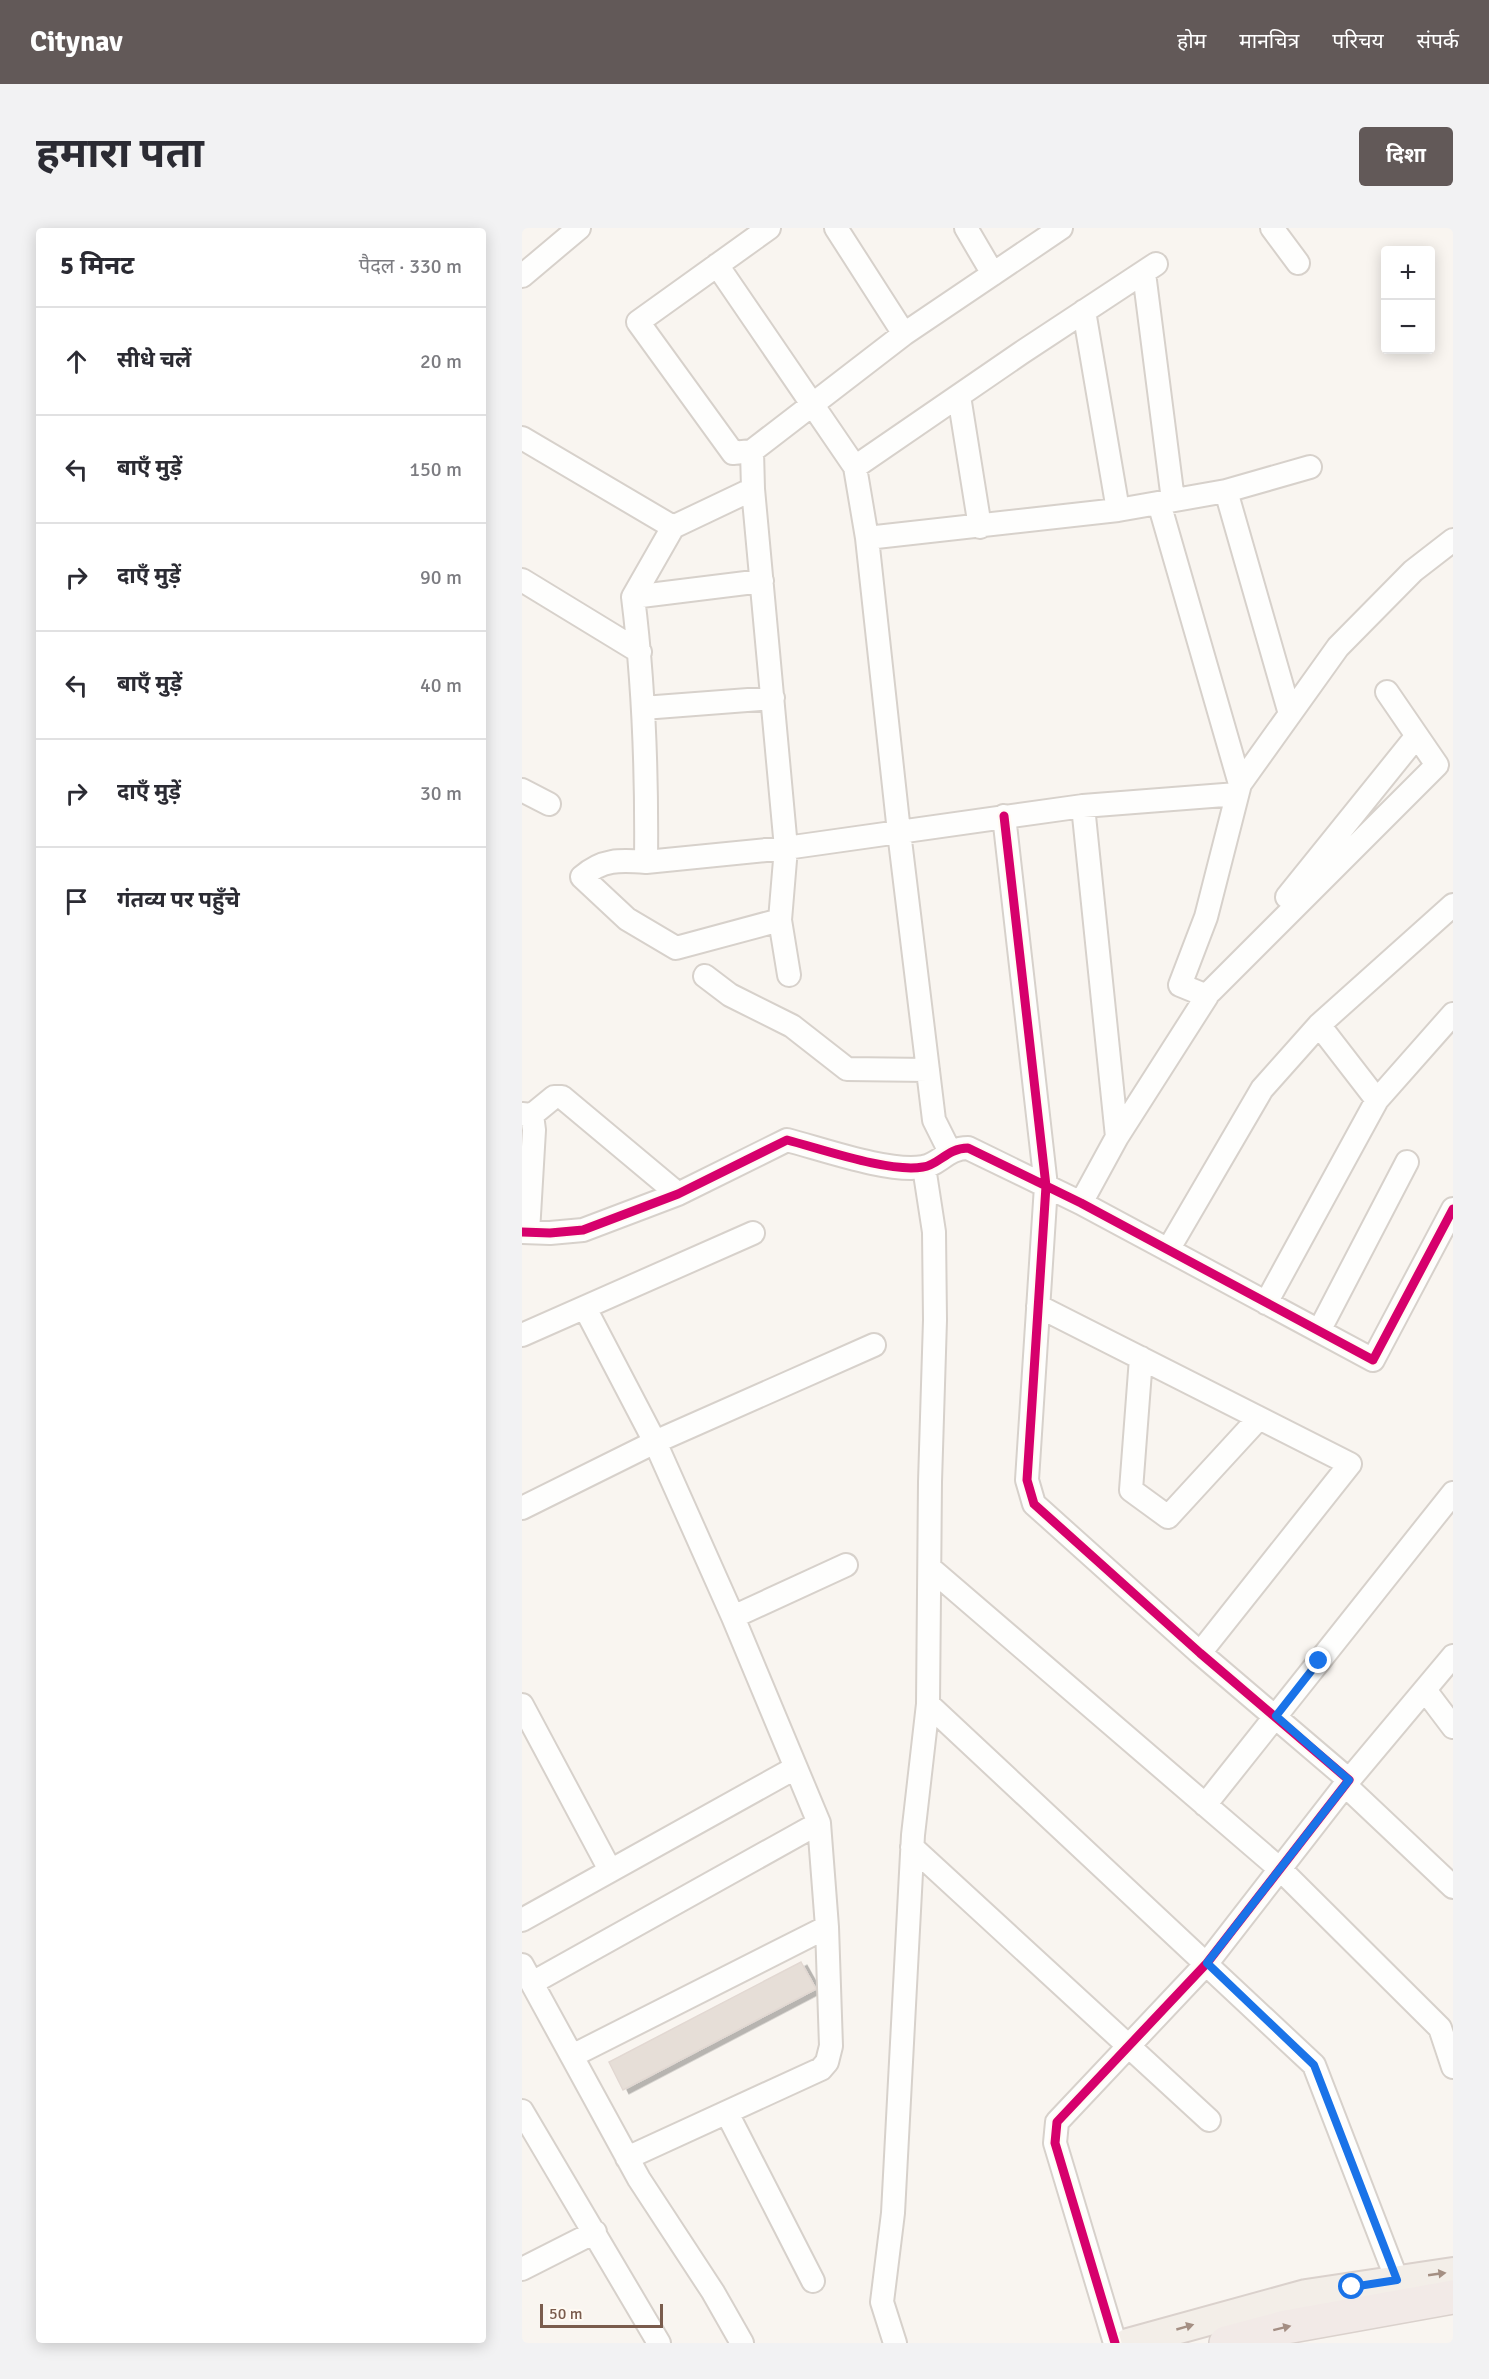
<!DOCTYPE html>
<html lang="hi">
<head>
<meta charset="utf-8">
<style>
  :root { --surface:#fff; --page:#f2f2f3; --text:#2b2b33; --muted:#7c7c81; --line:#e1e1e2; --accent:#625958 }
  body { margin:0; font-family:Signika,"Noto Sans Devanagari",sans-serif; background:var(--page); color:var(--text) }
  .controls { position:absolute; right:18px; top:18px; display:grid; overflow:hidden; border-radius:6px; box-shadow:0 3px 15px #0003 }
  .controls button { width:54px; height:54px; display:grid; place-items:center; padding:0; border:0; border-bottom:2px solid var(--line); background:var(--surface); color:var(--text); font:30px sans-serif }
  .scale { position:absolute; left:18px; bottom:15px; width:123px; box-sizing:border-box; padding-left:6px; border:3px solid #7a5c4d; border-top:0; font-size:16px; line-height:21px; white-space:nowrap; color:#7a5c4d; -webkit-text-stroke:4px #fffaf3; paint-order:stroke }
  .stop { position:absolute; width:18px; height:18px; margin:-14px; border:4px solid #1a73e8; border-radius:50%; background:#fff }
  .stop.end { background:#1a73e8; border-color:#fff; box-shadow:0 2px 6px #0008 }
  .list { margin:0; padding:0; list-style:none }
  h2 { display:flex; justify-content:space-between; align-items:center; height:78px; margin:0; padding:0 24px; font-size:26px }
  h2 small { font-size:20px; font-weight:400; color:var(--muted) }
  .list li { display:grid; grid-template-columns:39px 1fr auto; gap:18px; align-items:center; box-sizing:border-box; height:108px; padding:0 24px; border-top:2px solid var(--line) }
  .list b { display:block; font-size:22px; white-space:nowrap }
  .list em { font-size:20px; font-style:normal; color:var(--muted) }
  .icon { flex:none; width:33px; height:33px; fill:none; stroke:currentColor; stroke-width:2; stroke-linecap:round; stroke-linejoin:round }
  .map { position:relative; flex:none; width:931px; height:2115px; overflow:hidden; border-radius:6px }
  header { display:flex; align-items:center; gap:36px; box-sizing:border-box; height:84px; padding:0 30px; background:var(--accent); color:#fff }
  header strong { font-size:28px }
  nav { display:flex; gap:33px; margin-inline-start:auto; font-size:21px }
  .intro { display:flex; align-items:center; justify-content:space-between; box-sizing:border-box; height:144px; padding:0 36px }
  h1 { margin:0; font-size:42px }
  .button { padding:15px 27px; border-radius:6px; background:var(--accent); color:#fff; font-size:21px; font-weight:700 }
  main { display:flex; gap:36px; padding:0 36px }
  aside { flex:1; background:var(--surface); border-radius:6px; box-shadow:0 3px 15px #0003 }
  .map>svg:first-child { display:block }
  .building { fill:#e6ded7; stroke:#e2d8d2; stroke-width:1.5; filter:url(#shadow) }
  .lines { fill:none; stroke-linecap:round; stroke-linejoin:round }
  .minor-casing { stroke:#d7d1cb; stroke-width:26 }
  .major-casing { stroke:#dad1cc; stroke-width:32 }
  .highway-casing { stroke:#dad1cc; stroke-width:36 }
  .minor { stroke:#fefefd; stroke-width:22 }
  .major { stroke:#f3eee8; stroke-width:28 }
  .highway { stroke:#f2eae7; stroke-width:33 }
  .cycleway-casing { stroke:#fffaf3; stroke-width:13 }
  .cycleway { stroke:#d6006c; stroke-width:9 }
  .oneway { fill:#a48f83 }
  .oneway2 { fill:#a48e83 }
  .route { stroke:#1a73e8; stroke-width:8 }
</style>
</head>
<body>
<header>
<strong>Citynav</strong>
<nav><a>होम</a><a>मानचित्र</a><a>परिचय</a><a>संपर्क</a></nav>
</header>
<div class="intro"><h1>हमारा पता</h1><a class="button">दिशा</a></div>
<main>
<aside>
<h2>5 मिनट<small>पैदल · 330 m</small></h2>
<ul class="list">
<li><svg class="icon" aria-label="ahead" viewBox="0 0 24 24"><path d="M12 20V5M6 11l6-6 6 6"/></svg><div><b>सीधे चलें</b></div><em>20 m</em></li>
<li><svg class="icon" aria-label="left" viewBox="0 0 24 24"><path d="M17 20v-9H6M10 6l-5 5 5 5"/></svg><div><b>बाएँ मुड़ें</b></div><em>150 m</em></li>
<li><svg class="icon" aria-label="right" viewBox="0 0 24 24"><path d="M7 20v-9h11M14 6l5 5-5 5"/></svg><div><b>दाएँ मुड़ें</b></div><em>90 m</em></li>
<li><svg class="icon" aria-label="left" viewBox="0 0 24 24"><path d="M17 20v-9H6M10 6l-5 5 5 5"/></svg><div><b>बाएँ मुड़ें</b></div><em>40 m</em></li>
<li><svg class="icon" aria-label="right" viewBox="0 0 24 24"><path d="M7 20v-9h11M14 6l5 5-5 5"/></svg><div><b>दाएँ मुड़ें</b></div><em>30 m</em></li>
<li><svg class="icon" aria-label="arrive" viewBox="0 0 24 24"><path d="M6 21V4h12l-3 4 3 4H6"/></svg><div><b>गंतव्य पर पहुँचे</b></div></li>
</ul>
</aside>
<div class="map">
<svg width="931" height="2115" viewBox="0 0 931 2115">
  <defs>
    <filter id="shadow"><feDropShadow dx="6" dy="3.5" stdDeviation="0" flood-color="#0004"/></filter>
  </defs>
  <rect width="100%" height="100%" fill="#f9f5f0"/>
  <!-- building -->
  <path class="building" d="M 279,1734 L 294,1761 L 101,1862 L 87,1834 Z"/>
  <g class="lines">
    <defs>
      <path id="minor" d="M 247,0 L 116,94 L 211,225 L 230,223 L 382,106 L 539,0
        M 314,0 L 382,106
        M 444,0 L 471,46
        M 750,0 L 776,35
        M 195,37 L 333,239 L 345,310 L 377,604 L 412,892 L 428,924
        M 622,45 L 651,272
        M 0,48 L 57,0
        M 562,83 L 596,282
        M 437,168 L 458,299
        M 0,210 L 151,299
        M 230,223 L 231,261 L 264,620 L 258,692 L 267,747
        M 333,239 L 499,125 L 634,36
        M 704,263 L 768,486
        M 637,275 L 718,556
        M 345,310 L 596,282 L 704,263 L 788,239
        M 0,352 L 118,424
        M 240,353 L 111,369 C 122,457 125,545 124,634 L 264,620 L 561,578 L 715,566
        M 111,369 L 151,299 L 231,261
        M 121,480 L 251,470
        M 0,562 L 27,576
        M 561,578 L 595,909
        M 482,588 L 524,958 L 505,1252 L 512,1276 L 678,1425 L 827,1552 L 685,1735 L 535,1894 L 533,1915 L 593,2115
        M 124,634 C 98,632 80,631 60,649 L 105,691 L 154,720 L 258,692
        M 765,669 L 894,509
        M 183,748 L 208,767 L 270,798 L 325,841 L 406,842
        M 689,763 L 915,537 L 865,464
        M 855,872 L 931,786
        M 0,886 L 10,887 L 32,869 L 40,869 L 156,966
        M 559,975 L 595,909 L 685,768 L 658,757 L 684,689 L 718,556 L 816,419 L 891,343 L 931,312
        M 0,1004 L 28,1005 L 61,1002 L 156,966 L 265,912 C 300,921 367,945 401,939 C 417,937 425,920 446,920 L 559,975 L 851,1132 L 931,981
        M 6,1004 L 12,902 L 10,887
        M 646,1022 L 740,861 L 797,797 L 931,677
        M 744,1075 L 855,872 L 797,797
        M 516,1078 L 828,1236 L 678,1425
        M 63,1080 L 133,1214 L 211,1389 L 297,1595 L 305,1699
        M 797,1103 L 885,934
        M 0,1107 L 231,1005
        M 619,1130 L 609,1262 L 646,1289 L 737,1190
        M 0,1280 L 133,1214 L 352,1117
        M 408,1340 L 758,1641 L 918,1800 L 931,1839
        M 211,1389 L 324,1337
        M 903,1462 L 931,1499
        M 406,1476 L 792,1837 L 875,2052
        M 0,1477 L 88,1642
        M 827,1552 L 931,1428
        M 823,1557 L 931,1659
        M 683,1577 L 931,1265
        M 390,1619 L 687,1892
        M 0,1692 L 273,1540
        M 0,1737 L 117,1951 L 191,2064 L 220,2115
        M 10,1755 L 297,1595
        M 50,1828 L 305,1699 L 309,1818 L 305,1834 L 299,1841 L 105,1930
        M 0,1883 L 137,2115
        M 205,1885 L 291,2053
        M 0,2041 L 73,2004
        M 373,2115 L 360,2074 L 371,1985 L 391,1607 L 406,1476 L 408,1254 L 413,1092 L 412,1004 L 402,939"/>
      <path id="major" d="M 606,2115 L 784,2066 L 931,2044"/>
      <path id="highway" d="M 704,2115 L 764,2099 L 931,2069"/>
    </defs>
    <!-- minor casing -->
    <use href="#minor" class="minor-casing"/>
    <!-- major casing -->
    <use href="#major" class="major-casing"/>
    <!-- highway casing -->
    <use href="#highway" class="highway-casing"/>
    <!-- minor -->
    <use href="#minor" class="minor"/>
    <!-- major -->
    <use href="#major" class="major"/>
    <!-- highway -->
    <use href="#highway" class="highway"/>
    <defs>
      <path id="cycleway" d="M 482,588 L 524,958 L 505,1252 L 512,1276 L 678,1425 L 827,1552 L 685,1735 L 535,1894 L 533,1915 L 593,2115
        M 0,1004 L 28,1005 L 61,1002 L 156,966 L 265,912 C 300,921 367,945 401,939 C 417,937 425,920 446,920 L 559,975 L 851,1132 L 931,981"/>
    </defs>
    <!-- cycleway casing -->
    <use href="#cycleway" class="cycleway-casing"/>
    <!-- cycleway -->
    <use href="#cycleway" class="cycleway"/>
  </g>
  <!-- one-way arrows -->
  <defs><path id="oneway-solid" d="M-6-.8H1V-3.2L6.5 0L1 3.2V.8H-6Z" transform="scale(1.5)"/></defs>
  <g class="oneway">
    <use href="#oneway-solid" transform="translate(915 2046) rotate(-8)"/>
    <use href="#oneway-solid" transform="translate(663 2099) rotate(-16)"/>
  </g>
  <use class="oneway2" href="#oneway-solid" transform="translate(760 2100) rotate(-14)"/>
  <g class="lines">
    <!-- route -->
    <path class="route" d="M 797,1433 L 754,1488 L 827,1552 L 685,1735 L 792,1837 L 875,2052 L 830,2059"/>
  </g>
</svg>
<div class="controls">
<button>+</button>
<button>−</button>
</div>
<div class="scale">50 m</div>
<div class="stop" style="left:830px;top:2059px"></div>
<div class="stop end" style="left:797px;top:1433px"></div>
</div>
</main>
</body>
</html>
